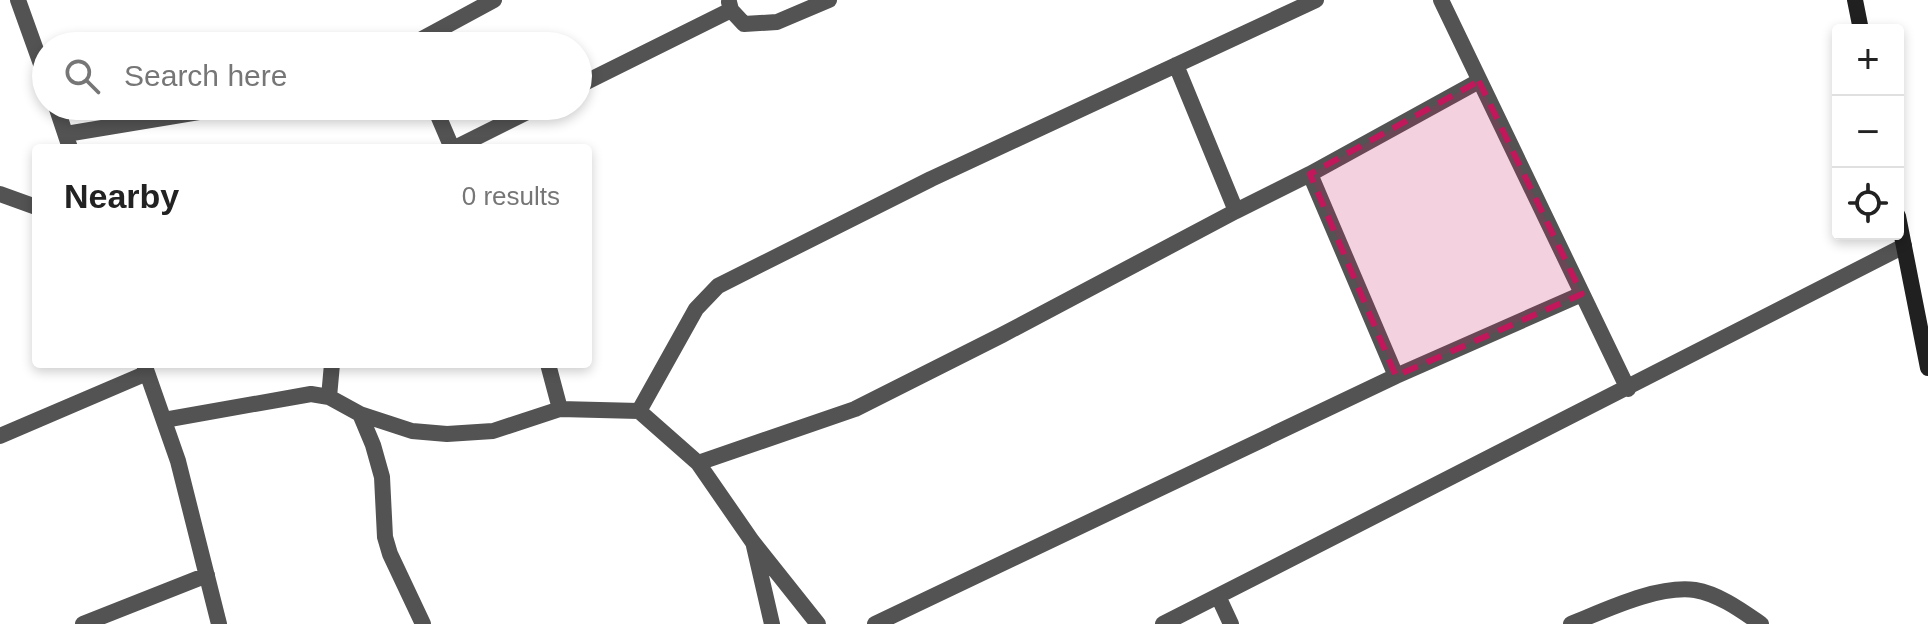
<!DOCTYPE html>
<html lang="en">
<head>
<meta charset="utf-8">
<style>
  :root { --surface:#fff; --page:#f6f6f6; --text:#222; --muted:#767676; --line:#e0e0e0 }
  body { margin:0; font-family:Arial,sans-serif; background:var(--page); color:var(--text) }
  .controls { position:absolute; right:24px; top:24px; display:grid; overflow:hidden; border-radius:8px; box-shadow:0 4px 12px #0003 }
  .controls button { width:72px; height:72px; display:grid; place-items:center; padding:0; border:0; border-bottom:2px solid var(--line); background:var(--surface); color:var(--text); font:40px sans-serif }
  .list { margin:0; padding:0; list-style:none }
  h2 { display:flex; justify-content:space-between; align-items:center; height:104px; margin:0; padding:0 32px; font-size:34px }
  h2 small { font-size:26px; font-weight:400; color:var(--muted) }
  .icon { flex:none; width:44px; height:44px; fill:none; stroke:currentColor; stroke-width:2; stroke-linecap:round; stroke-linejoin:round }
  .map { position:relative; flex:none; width:1928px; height:624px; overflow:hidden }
  .search { position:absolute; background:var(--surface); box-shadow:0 4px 12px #0003; left:32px; top:32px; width:560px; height:88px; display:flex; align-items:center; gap:20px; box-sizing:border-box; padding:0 28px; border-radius:44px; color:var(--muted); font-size:30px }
  .panel { position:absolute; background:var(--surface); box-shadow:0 4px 12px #0003; left:32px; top:144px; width:560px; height:224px; border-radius:8px }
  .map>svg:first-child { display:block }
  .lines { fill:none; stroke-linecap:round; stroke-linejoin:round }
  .street { stroke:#535353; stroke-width:16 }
  .secondary { stroke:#202020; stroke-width:16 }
  .marked { fill:#c2185b; fill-opacity:0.2; stroke:#c2185b; stroke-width:6; stroke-dasharray:16 10; stroke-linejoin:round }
</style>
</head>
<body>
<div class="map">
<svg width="1928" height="624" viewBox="0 0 1928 624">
  <rect width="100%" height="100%" fill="#fff"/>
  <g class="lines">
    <!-- street -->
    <path class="street" d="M 18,0 L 46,78
      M 1441,0 L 1628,389
      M 729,2 L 731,10 L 744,24 L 777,22 L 829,0
      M 409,46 L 494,0
      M 1176,65 L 1236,211
      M 578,86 L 731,10
      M 56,106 L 70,148
      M 434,106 L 452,148
      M 66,134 L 235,106
      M 455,148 L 539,106
      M 1310,174 L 1396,376
      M 0,194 L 36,207
      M 144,364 L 178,461 L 219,624
      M 548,364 L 560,409
      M 329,397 L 332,364
      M 639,411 L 696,309 L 718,286 L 931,179 L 1316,0
      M 360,414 L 373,445 L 382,477 L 385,537 L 390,554 L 423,624
      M 164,420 L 311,394 L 329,397 L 360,414 L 412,431 L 447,434 L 493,431 L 560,409 L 639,411 L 698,463 L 752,541 L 818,624
      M 0,436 L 147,373
      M 698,463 L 855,409 L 1002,335 L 1236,211 L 1310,174 L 1479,81
      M 754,546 L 772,624
      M 1218,596 L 1231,624
      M 83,624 L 207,575
      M 875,624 L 1396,376 L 1582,294
      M 1163,624 L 1904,246
      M 1571,624 C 1606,610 1657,585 1695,590 C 1719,594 1742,611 1761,624"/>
    <!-- secondary -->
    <path class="secondary" d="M 1855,0 L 1861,30
      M 1898,216 L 1928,368"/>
  </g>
  <!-- marked area -->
  <path class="marked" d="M 1479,81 L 1582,294 L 1396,376 L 1310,174 Z"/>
</svg>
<div class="controls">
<button>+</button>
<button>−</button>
<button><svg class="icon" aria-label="locate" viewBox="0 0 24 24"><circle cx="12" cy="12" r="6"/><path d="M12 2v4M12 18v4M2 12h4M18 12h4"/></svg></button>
</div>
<div class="search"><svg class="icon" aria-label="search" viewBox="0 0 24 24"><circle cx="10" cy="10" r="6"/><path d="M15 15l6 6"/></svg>Search here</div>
<section class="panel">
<h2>Nearby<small>0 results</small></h2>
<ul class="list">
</ul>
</section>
</div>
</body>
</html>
